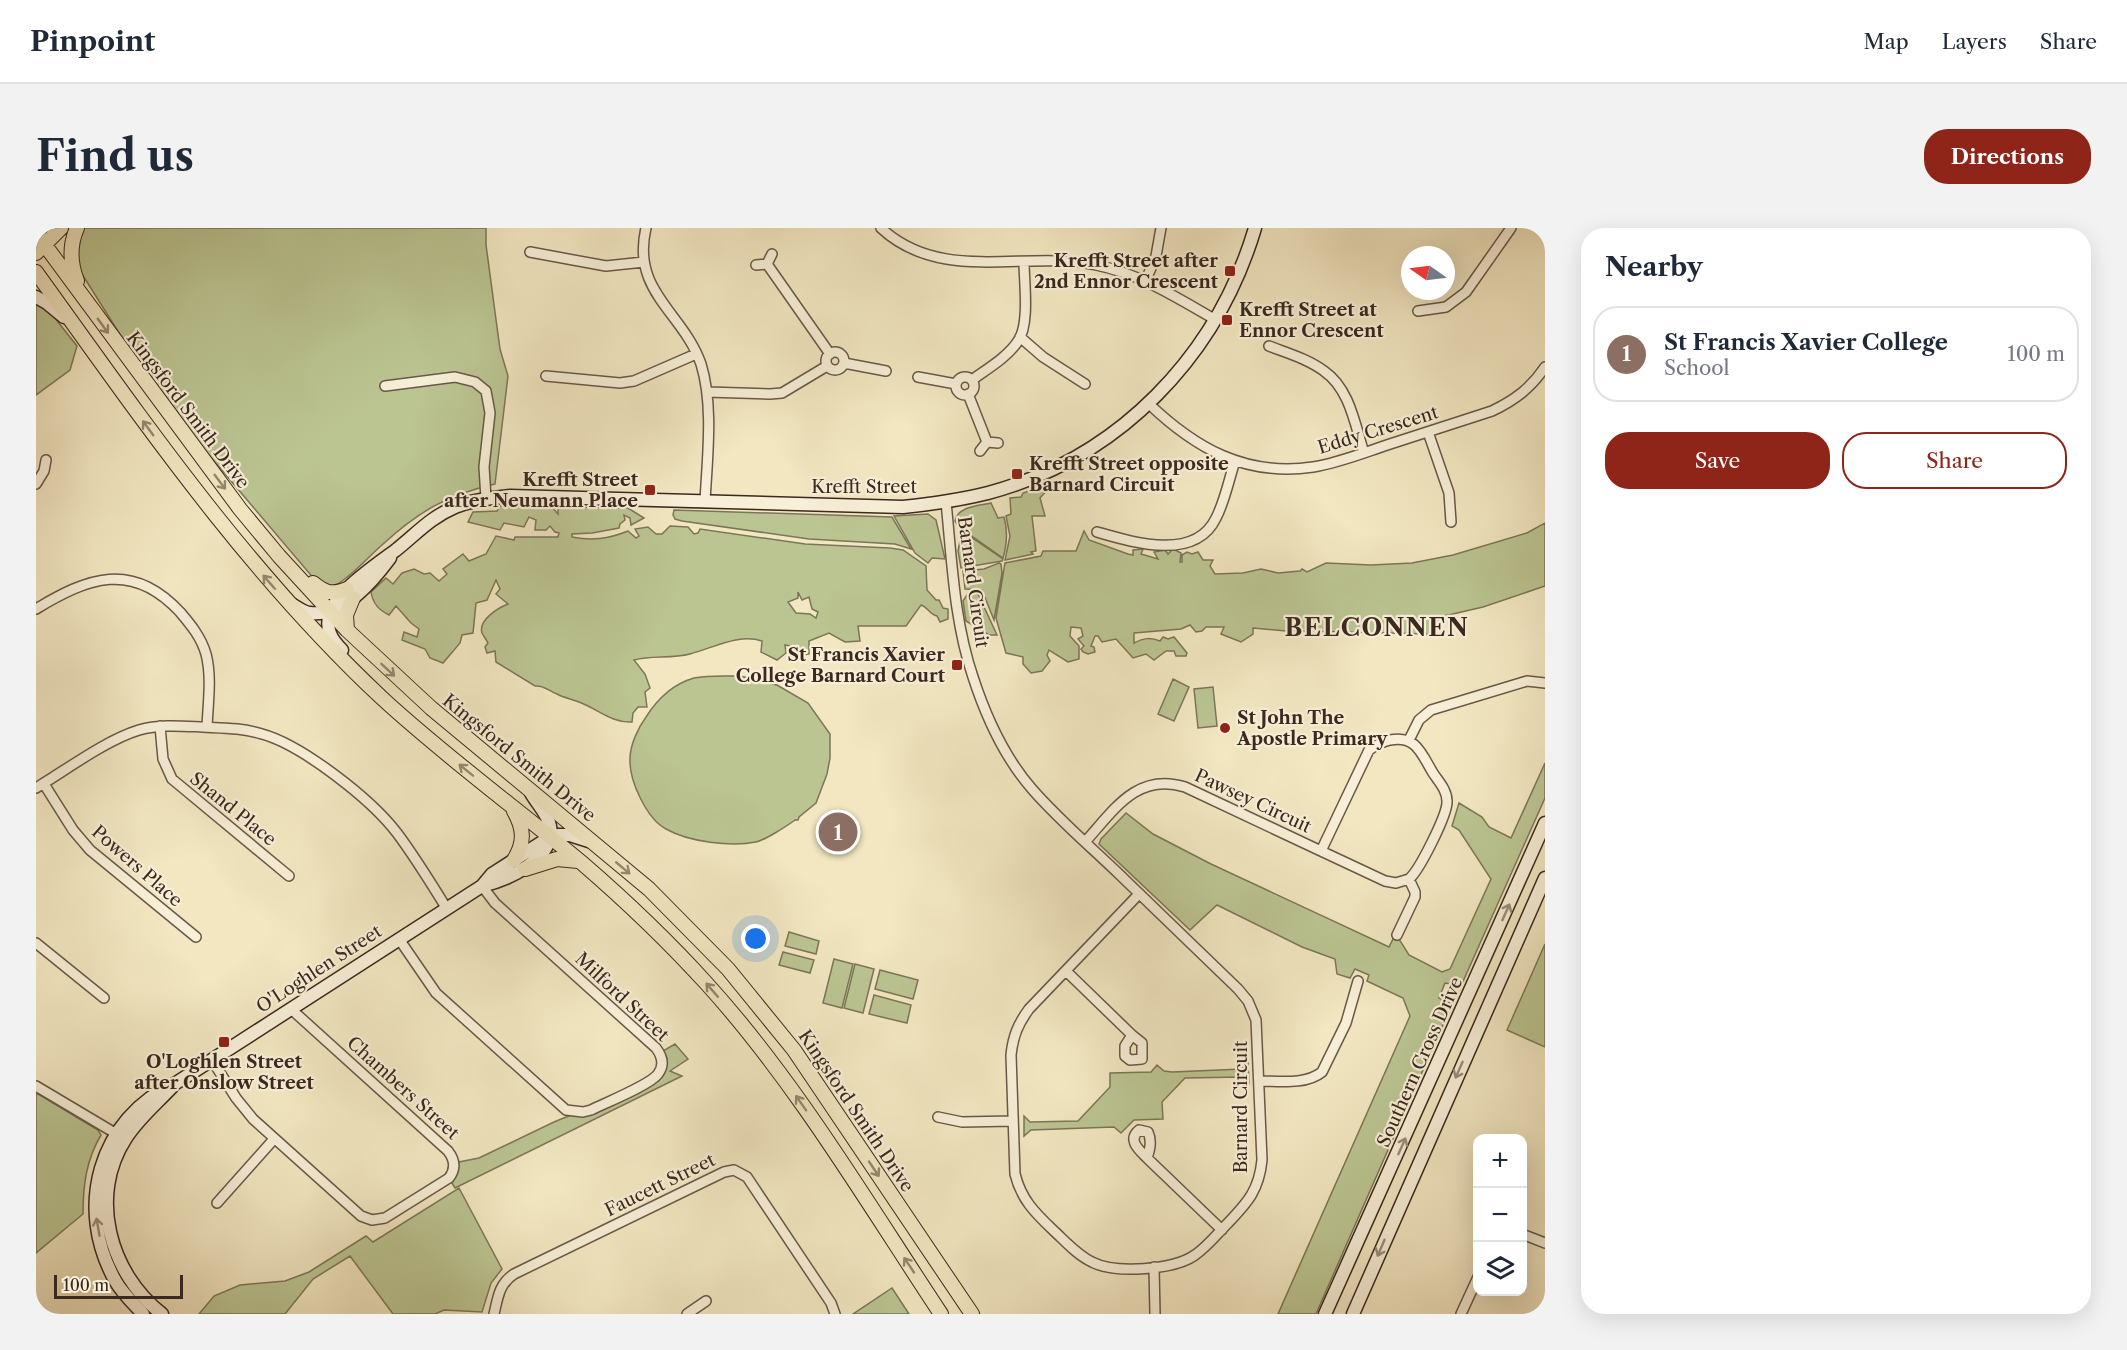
<!DOCTYPE html>
<html lang="en">
<head>
<meta charset="utf-8">
<style>
  :root { --surface:#fff; --page:#f2f2f3; --text:#1f2937; --muted:#747a83; --line:#e0e1e3; --accent:#8f2418 }
  body { margin:0; font-family:"Libre Caslon Text",serif; background:var(--page); color:var(--text) }
  .controls { position:absolute; right:18px; bottom:18px; display:grid; overflow:hidden; border-radius:12px; box-shadow:0 6px 24px #0002 }
  .controls button { width:54px; height:54px; display:grid; place-items:center; padding:0; border:0; border-bottom:2px solid var(--line); background:var(--surface); color:var(--text); font:30px sans-serif }
  .compass { position:absolute; left:1365px; top:18px; width:54px; height:54px; border-radius:50%; background:var(--surface); box-shadow:0 6px 24px #0002; rotate:284deg }
  .scale { position:absolute; left:18px; bottom:15px; width:129px; box-sizing:border-box; padding-left:6px; border:3px solid #3b281f; border-top:0; font-size:16px; line-height:21px; white-space:nowrap; color:#3b281f; -webkit-text-stroke:4px #f7efd7; paint-order:stroke }
  .you { position:absolute; left:720px; top:711px; width:21px; height:21px; margin:-15px; border:4px solid #fff; border-radius:50%; background:#1a73e8; box-shadow:0 0 0 9px #1a73e833 }
  .badge { display:grid; place-items:center; width:39px; height:39px; border-radius:50%; background:var(--accent); color:#fff; font-size:20px; font-weight:700 }
  .pin { position:absolute; translate:-50% -50%; border:3px solid #fff; box-shadow:0 2px 6px #0006 }
  .list { margin:0; padding:0; list-style:none }
  h2 { display:flex; justify-content:space-between; align-items:center; height:78px; margin:0; padding:0 24px; font-size:26px }
  h2 small { font-size:20px; font-weight:400; color:var(--muted) }
  .list li { display:grid; grid-template-columns:39px 1fr auto; gap:18px; align-items:center; box-sizing:border-box; height:96px; margin:0 12px 12px; padding:0 12px; border:2px solid var(--line); border-radius:24px }
  .list b { display:block; font-size:22px; white-space:nowrap }
  .list p { margin:0; font-size:20px; white-space:nowrap; color:var(--muted) }
  .list em { font-size:20px; font-style:normal; color:var(--muted) }
  .actions { display:flex; gap:12px; padding:18px 24px }
  .actions a { flex:1; padding:14px 0; border:2px solid var(--accent); border-radius:24px; text-align:center; font-size:21px; color:var(--accent) }
  .actions .main { background:var(--accent); color:#fff }
  .icon { flex:none; width:33px; height:33px; fill:none; stroke:currentColor; stroke-width:2; stroke-linecap:round; stroke-linejoin:round }
  .map { position:relative; flex:none; width:1509px; height:1086px; overflow:hidden; border-radius:24px }
  header { display:flex; align-items:center; gap:36px; box-sizing:border-box; height:84px; padding:0 30px; background:var(--surface); border-bottom:2px solid var(--line) }
  header strong { font-size:28px }
  nav { display:flex; gap:33px; margin-inline-start:auto; font-size:21px }
  .intro { display:flex; align-items:center; justify-content:space-between; box-sizing:border-box; height:144px; padding:0 36px }
  h1 { margin:0; font-size:42px }
  .button { padding:15px 27px; border-radius:24px; background:var(--accent); color:#fff; font-size:21px; font-weight:700 }
  main { display:flex; gap:36px; padding:0 36px }
  aside { flex:1; background:var(--surface); border-radius:24px; box-shadow:0 6px 24px #0002 }
  .map>svg:first-child { display:block }
  .green { fill:#bbc592; stroke:#7b7658; stroke-width:1.5; fill-rule:evenodd }
  .lines { fill:none; stroke-linecap:round; stroke-linejoin:round }
  .street-casing { stroke:#695848; stroke-width:12 }
  .secondary-casing { stroke:#3b281f; stroke-width:15 }
  .primary-casing { stroke:#3b281f; stroke-width:16 }
  .street { stroke:#f7efd7; stroke-width:9 }
  .secondary { stroke:#f7efd7; stroke-width:12 }
  .primary { stroke:#f2e7c1; stroke-width:14 }
  .oneway { stroke:#968870 }
  .oneway2 { stroke:#998c7b }
  .poi-dot { fill:#8f2418; stroke:#f7efd7; stroke-width:2 }
  .labels { text-anchor:middle; dominant-baseline:central; stroke-width:4.5; stroke-linejoin:round; paint-order:stroke }
  .poi-label { font-size:18px; font-weight:bold; fill:#3b281f; stroke:#f7efd7; text-anchor:end }
  .street-label { font-size:18px; fill:#3b281f; stroke:#f7efd7 }
  .district-label { font-size:24px; font-weight:bold; letter-spacing:1.5px; fill:#3b281f; stroke:#f7efd7 }
</style>
</head>
<body>
<header>
<strong>Pinpoint</strong>
<nav><a>Map</a><a>Layers</a><a>Share</a></nav>
</header>
<div class="intro"><h1>Find us</h1><a class="button">Directions</a></div>
<main>
<div class="map">
<svg width="1509" height="1086" viewBox="0 0 1509 1086">
  <rect width="100%" height="100%" fill="#f2e7c1"/>
  <filter id="stains"><feTurbulence type="fractalNoise" baseFrequency=".00333" numOctaves="4"/><feColorMatrix values="0 0 0 0 .2 0 0 0 0 .09 0 0 0 0 .02 0 0 0 .5 -.17"/></filter>
  <radialGradient id="worn" r=".72"><stop offset=".6" stop-color="#630" stop-opacity="0"/><stop offset="1" stop-color="#630" stop-opacity=".3"/></radialGradient>
  <!-- green -->
  <path class="green" d="M 44,0 L 450,0 L 450,17 L 464,121 L 472,148 L 459,256 C 411,267 383,283 346,317 C 331,330 317,347 300,357 C 292,361 286,356 279,352 L 167,220 L 85,108 L 39,35 Z
    M 0,75 L 18,89 L 41,118 L 34,142 L 0,167 Z
    M 1011,257 L 1014,259 L 1004,270 L 1009,288 L 996,288 L 1000,323 L 995,324 L 997,326 L 969,332 L 974,308 L 970,288 L 975,286 L 974,270 L 985,269 L 987,265 Z
    M 955,275 L 962,290 L 968,289 C 972,303 971,316 967,330 L 923,299 L 919,293 C 922,278 943,278 955,275 Z
    M 464,278 L 515,278 L 522,286 L 522,279 L 592,280 L 608,290 L 595,297 L 594,290 L 588,287 L 589,292 L 584,296 L 583,300 L 556,305 L 536,306 L 536,309 C 556,313 572,311 592,303 L 600,310 L 603,308 L 599,301 L 612,299 L 620,306 L 626,306 L 634,298 L 652,299 L 658,306 L 662,305 L 664,301 L 769,316 L 854,320 L 867,322 L 890,338 L 891,362 L 900,372 L 903,372 L 907,380 L 912,381 L 912,391 L 904,394 L 901,388 C 893,386 892,379 885,377 L 870,398 L 822,398 L 824,413 L 809,414 L 793,405 L 773,413 L 773,426 L 768,427 L 760,424 L 759,419 L 749,417 L 750,425 L 741,432 L 725,424 L 726,413 C 703,405 677,420 654,426 C 635,431 616,427 598,432 L 609,446 L 614,460 L 609,464 L 611,479 L 602,479 L 597,485 L 596,494 C 575,495 562,481 543,474 C 536,471 528,470 521,466 C 513,463 508,457 499,458 L 460,434 L 459,423 L 451,425 L 449,419 L 452,415 C 450,411 448,409 446,405 C 442,392 462,380 472,376 L 460,366 L 464,361 L 460,352 L 451,372 L 440,375 L 437,405 L 426,407 L 424,415 L 407,435 L 394,430 L 389,421 L 366,412 L 368,404 L 381,409 L 383,401 L 375,395 L 360,378 L 353,387 C 343,382 337,376 335,364 L 350,350 L 357,356 L 366,345 L 378,341 L 388,346 L 394,345 L 403,353 L 411,346 L 407,341 L 427,326 L 433,333 L 450,326 L 460,308 L 478,312 L 479,309 L 522,309 L 523,305 L 519,304 L 514,298 L 510,302 L 499,302 L 500,292 L 493,289 L 488,299 L 468,295 L 464,302 L 432,294 L 437,284 L 461,283 ZM 762,364 L 766,372 L 773,369 L 776,381 L 782,384 L 780,390 L 774,386 L 760,385 L 752,374 L 762,370 Z
    M 638,282 L 856,289 L 875,321 L 859,316 L 773,311 L 646,293 L 639,291 L 637,287 Z
    M 892,286 L 900,292 L 909,331 L 896,330 L 892,335 L 879,325 L 858,288 Z
    M 1509,295 L 1509,358 L 1447,379 L 1404,389 L 1393,406 L 1267,403 L 1257,408 L 1250,403 L 1217,400 L 1217,406 L 1205,414 L 1185,406 L 1188,399 L 1170,399 L 1166,403 L 1160,404 L 1154,397 L 1145,401 L 1098,405 L 1098,415 C 1108,410 1114,409 1124,413 L 1127,409 L 1132,411 L 1138,409 L 1151,425 L 1150,428 L 1140,428 L 1138,423 L 1130,423 L 1118,432 L 1110,426 L 1097,430 L 1080,411 L 1066,414 L 1062,408 L 1059,408 L 1055,418 L 1058,419 L 1059,424 L 1052,426 L 1047,424 L 1045,421 L 1048,418 L 1042,411 L 1047,408 L 1045,400 L 1035,399 L 1034,408 L 1043,418 L 1043,431 L 1032,434 L 1013,422 L 1011,427 L 1014,433 L 1006,443 L 995,445 L 987,436 L 987,429 L 970,425 L 960,390 L 969,335 L 1005,328 L 1007,323 L 1040,323 L 1048,303 L 1053,312 L 1092,326 L 1097,327 L 1097,322 L 1107,321 L 1105,326 L 1122,331 L 1118,324 L 1129,322 L 1132,326 L 1137,321 L 1145,325 L 1144,334 L 1146,334 L 1146,327 L 1151,324 L 1156,326 L 1162,324 L 1167,332 L 1177,332 L 1174,338 L 1179,346 L 1207,345 L 1225,341 L 1242,345 L 1264,343 L 1266,341 L 1271,344 L 1290,335 L 1335,337 L 1376,335 L 1417,327 L 1491,305 Z
    M 926,303 L 967,331 L 966,333 L 925,340 L 922,323 Z
    M 963,335 L 965,336 L 966,345 L 958,392 L 946,362 L 929,361 L 927,343 L 948,341 Z
    M 933,364 L 942,366 L 961,407 L 953,407 L 930,393 L 927,373 Z
    M 704,448 L 741,457 L 772,475 L 794,506 L 794,530 L 791,546 L 780,575 L 763,589 L 762,592 L 759,592 C 751,598 729,612 720,614 C 695,619 653,614 630,601 C 611,591 593,553 594,531 C 594,517 602,500 610,489 C 622,470 637,456 658,450 C 672,447 690,448 704,448 Z
    M 1137,451 L 1153,459 L 1138,493 L 1122,486 Z
    M 1177,459 L 1181,498 L 1162,500 L 1158,461 Z
    M 1509,535 L 1509,570 L 1425,758 L 1409,755 L 1403,770 L 1416,776 L 1280,1086 L 1242,1086 L 1374,788 L 1367,770 L 1331,753 L 1333,747 L 1319,741 L 1314,750 L 1301,746 L 1299,731 L 1266,719 L 1181,677 L 1154,702 L 1063,616 L 1065,611 L 1090,585 L 1117,606 L 1175,636 L 1353,719 L 1358,709 L 1363,711 L 1373,727 L 1406,744 L 1414,741 L 1455,651 L 1423,602 L 1416,598 L 1423,575 L 1446,589 L 1453,599 L 1475,610 Z
    M 753,704 L 783,713 L 780,726 L 749,718 Z
    M 1509,716 L 1509,819 L 1471,802 Z
    M 747,724 L 778,732 L 774,745 L 743,737 Z
    M 798,731 L 817,736 L 806,780 L 787,775 Z
    M 819,736 L 838,741 L 827,785 L 808,780 Z
    M 844,742 L 882,752 L 877,771 L 839,761 Z
    M 838,767 L 875,777 L 871,795 L 833,786 Z
    M 639,816 L 652,831 L 634,843 L 646,848 L 419,960 L 416,955 L 409,954 L 418,935 L 443,930 L 518,894 L 613,855 L 627,843 L 631,830 L 627,823 Z
    M 1212,834 L 1213,855 L 1206,849 L 1149,850 L 1126,874 L 1127,891 L 1098,892 L 1085,905 L 1078,899 L 995,902 L 988,908 L 988,888 L 994,894 L 1042,893 L 1074,859 L 1074,845 L 1115,844 L 1121,837 L 1128,843 L 1136,844 L 1206,841 Z
    M 0,865 L 62,902 L 65,907 C 50,932 47,958 47,986 L 0,1025 Z
    M 423,960 L 466,1041 L 455,1055 L 446,1084 L 408,1082 L 399,1086 L 357,1086 L 314,1028 L 277,1051 L 249,1086 L 163,1086 L 178,1068 L 204,1057 L 249,1053 L 273,1044 L 330,1008 L 337,1014 Z
    M 856,1060 L 873,1086 L 817,1086 Z"/>
  <g class="lines">
    <defs>
      <path id="street" d="M 610,0 C 595,64 647,84 665,136 C 678,178 671,231 669,274
        M 845,0 C 905,56 988,22 1060,37 C 1105,46 1141,70 1180,92
        M 494,24 L 570,38 L 608,34
        M 731,36 L 794,126
        M 720,37 L 731,36 L 736,26
        M 1110,52 L 1120,28 L 1125,0
        M 1382,83 L 1410,79 L 1430,64 L 1475,0
        M 984,109 L 1007,129 L 1049,156
        M 1233,118 C 1251,125 1272,131 1288,143 C 1314,161 1319,197 1328,225
        M790 133a9 9 0 1 1 18 0a9 9 0 1 1-18 0Z
        M 808,135 L 850,143
        M 510,148 L 584,155 L 598,153 L 660,126
        M 882,149 L 920,156
        M920 158a9 9 0 1 1 18 0a9 9 0 1 1-18 0Z
        M 936,152 C 951,141 972,129 982,113 C 994,96 988,54 988,34
        M 349,158 L 419,149 L 439,154 L 450,163 L 454,185 L 448,239 L 450,270
        M 671,164 L 734,166 L 746,165 L 791,138
        M 932,166 L 951,214
        M 1112,175 C 1159,220 1209,249 1277,239 C 1302,235 1327,225 1351,217 C 1386,206 1421,194 1456,183 C 1479,172 1495,160 1509,139
        M 1392,204 L 1413,265 L 1415,294
        M 944,223 L 951,214 L 962,215
        M 0,256 L 8,243 L 10,232
        M 910,274 C 916,333 918,393 937,449 C 950,489 969,530 996,561 C 1023,592 1055,619 1084,647 C 1123,685 1163,723 1202,761 L 1212,773 L 1220,792 L 1226,932 C 1223,962 1212,974 1192,995 C 1181,1006 1171,1019 1159,1027 C 1138,1042 1079,1046 1056,1034 C 1041,1027 1029,1013 1017,1002 C 999,985 985,971 979,946 L 975,827 C 977,808 982,796 993,781 L 1103,666
        M 1061,304 C 1096,314 1159,334 1180,290 C 1189,273 1193,251 1199,233
        M 0,381 C 51,350 96,332 144,384 C 155,397 165,409 170,426 C 176,449 172,475 171,499
        M 124,498 L 127,531 L 136,551 L 253,648
        M 1373,512 L 1383,492 L 1395,482 L 1491,453 L 1509,455
        M 8,556 L 37,602 L 54,622 L 160,709
        M 0,560 C 30,542 70,512 103,502 C 124,496 145,498 167,499 C 187,500 207,500 226,506 C 266,517 335,571 361,605 C 379,629 395,655 411,681
        M 1049,614 C 1078,582 1101,544 1149,559 L 1285,623
        M 1361,707 L 1379,669 L 1379,664 L 1373,651 C 1383,643 1412,586 1411,573 C 1411,562 1403,554 1397,545 C 1385,525 1380,507 1354,512 C 1346,514 1340,517 1333,522 L 1285,623 L 1349,653 L 1360,655 L 1373,651
        M 363,711 L 400,765 L 530,882 L 547,884 L 555,882 C 569,875 614,857 622,846 C 629,837 626,828 620,820 L 459,675 L 446,658
        M 0,715 L 68,770
        M 1030,743 L 1096,807 L 1089,818 L 1089,828 L 1094,832 L 1106,831 L 1106,815 L 1096,807
        M 176,832 L 200,870 L 217,891 L 325,988 L 336,992 L 349,990 L 413,950 C 420,941 419,932 412,923 L 255,781
        M 1223,853 C 1243,853 1270,857 1286,844 L 1310,795 L 1322,753
        M 0,858 L 84,908
        M 902,889 L 926,894 L 977,893
        M 1111,930 C 1114,921 1116,913 1112,904 L 1103,902 C 1091,912 1103,922 1111,930 L 1186,1002
        M 181,975 L 238,911
        M 1486,1006 L 1509,1015
        M 1118,1039 L 1119,1086
        M 458,1086 C 462,1069 463,1056 478,1046 L 688,944 L 698,942 L 711,949 L 795,1075 L 799,1086
        M 651,1086 L 670,1073
        M 1425,1086 L 1442,1049"/>
      <path id="secondary" d="M 0,69 L 11,75 L 28,89
        M 257,377 C 262,380 269,385 274,385 C 307,389 337,353 354,330
        M 306,422 C 295,411 289,401 294,385 C 301,363 341,336 360,322 C 380,306 395,289 419,279 C 437,272 455,270 474,268 L 867,279 C 896,276 924,272 952,265 C 1083,230 1181,128 1219,0
        M 446,658 C 471,652 520,631 514,598 C 512,586 501,576 495,565
        M 107,1086 C 98,1076 87,1066 80,1054 C 38,981 62,890 140,855 L 446,658 L 456,646 L 514,609 L 522,607 L 534,607 L 556,614
        M 126,1086 C 74,1046 52,968 90,910 C 102,891 120,876 136,859
        M 1289,1086 L 1509,595
        M 1317,1086 L 1509,650"/>
      <path id="primary" d="M 41,0 C 33,18 34,35 41,53
        M 0,5 L 204,281 L 243,328 L 311,402 L 395,480 L 613,661 L 692,741 L 758,822 L 936,1086
        M 0,25 L 25,0
        M 0,44 C 108,194 211,344 347,471 C 410,529 480,580 546,635 C 590,673 632,713 671,756 C 760,854 832,976 905,1086
        M 277,355 C 289,365 296,367 311,361
        M 311,402 L 310,387 L 317,370
        M 478,583 C 488,601 489,614 478,632
        M 489,641 L 521,631 L 542,633"/>
    </defs>
    <!-- street casing -->
    <use href="#street" class="street-casing"/>
    <!-- secondary casing -->
    <use href="#secondary" class="secondary-casing"/>
    <!-- primary casing -->
    <use href="#primary" class="primary-casing"/>
    <!-- street -->
    <use href="#street" class="street"/>
    <!-- secondary -->
    <use href="#secondary" class="secondary"/>
    <!-- primary -->
    <use href="#primary" class="primary"/>
  </g>
  <!-- one-way arrows -->
  <defs><path id="oneway-shaft" d="M-6 0H5M1.5-3L5.5 0L1.5 3" fill="none" stroke-width="1.6" stroke-linecap="round" stroke-linejoin="round" transform="scale(1.5)"/></defs>
  <g class="oneway">
    <use href="#oneway-shaft" transform="translate(67 98) rotate(54)"/>
    <use href="#oneway-shaft" transform="translate(112 200) rotate(-126)"/>
    <use href="#oneway-shaft" transform="translate(184 254) rotate(53)"/>
    <use href="#oneway-shaft" transform="translate(233 354) rotate(-131)"/>
    <use href="#oneway-shaft" transform="translate(352 442) rotate(43)"/>
    <use href="#oneway-shaft" transform="translate(430 542) rotate(-141)"/>
    <use href="#oneway-shaft" transform="translate(587 640) rotate(40)"/>
    <use href="#oneway-shaft" transform="translate(676 762) rotate(-131)"/>
    <use href="#oneway-shaft" transform="translate(765 875) rotate(-125)"/>
    <use href="#oneway-shaft" transform="translate(838 941) rotate(56)"/>
    <use href="#oneway-shaft" transform="translate(873 1037) rotate(-124)"/>
  </g>
  <g class="oneway2">
    <use href="#oneway-shaft" transform="translate(1470 684) rotate(-66)"/>
    <use href="#oneway-shaft" transform="translate(1423 842) rotate(114)"/>
    <use href="#oneway-shaft" transform="translate(1366 918) rotate(-66)"/>
    <use href="#oneway-shaft" transform="translate(62 999) rotate(-100)"/>
    <use href="#oneway-shaft" transform="translate(1345 1020) rotate(113)"/>
  </g>
  <!-- markers -->
  <g class="poi-dot">
    <rect x="1188" y="37" width="12" height="12" rx="3"/>
    <rect x="1185" y="86" width="12" height="12" rx="3"/>
    <rect x="975" y="240" width="12" height="12" rx="3"/>
    <rect x="608" y="256" width="12" height="12" rx="3"/>
    <rect x="915" y="431" width="12" height="12" rx="3"/>
    <circle cx="1189" cy="500" r="6"/>
    <rect x="182" y="808" width="12" height="12" rx="3"/>
  </g>
  <g class="labels">
    <!-- poi labels -->
    <g class="poi-label">
      <text x="1182" y="33">Krefft Street after<tspan x="1182" dy="21">2nd Ennor Crescent</tspan></text>
      <text x="1203" y="82" text-anchor="start">Krefft Street at<tspan x="1203" dy="21">Ennor Crescent</tspan></text>
      <text x="993" y="236" text-anchor="start">Krefft Street opposite<tspan x="993" dy="21">Barnard Circuit</tspan></text>
      <text x="602" y="252">Krefft Street<tspan x="602" dy="21">after Neumann Place</tspan></text>
      <text x="909" y="427">St Francis Xavier<tspan x="909" dy="21">College Barnard Court</tspan></text>
      <text x="1201" y="490" text-anchor="start">St John The<tspan x="1201" dy="21">Apostle Primary</tspan></text>
      <text x="188" y="834" text-anchor="middle">O'Loghlen Street<tspan x="188" dy="21">after Onslow Street</tspan></text>
    </g>
    <!-- street labels -->
    <g class="street-label">
      <text transform="translate(152 182) rotate(53)">Kingsford Smith Drive</text>
      <text transform="translate(1342 202) rotate(-17)">Eddy Crescent</text>
      <text x="828" y="259">Krefft Street</text>
      <text transform="translate(937 354) rotate(82)">Barnard Circuit</text>
      <text transform="translate(483 530) rotate(39)">Kingsford Smith Drive</text>
      <text transform="translate(1217 573) rotate(25)">Pawsey Circuit</text>
      <text transform="translate(197 581) rotate(39)">Shand Place</text>
      <text transform="translate(101 638) rotate(41)">Powers Place</text>
      <text transform="translate(283 741) rotate(-33)">O'Loghlen Street</text>
      <text transform="translate(586 769) rotate(43)">Milford Street</text>
      <text transform="translate(1384 834) rotate(-66)">Southern Cross Drive</text>
      <text transform="translate(367 860) rotate(42)">Chambers Street</text>
      <text transform="translate(1205 879) rotate(-90)">Barnard Circuit</text>
      <text transform="translate(820 883) rotate(56)">Kingsford Smith Drive</text>
      <text transform="translate(624 957) rotate(-26)">Faucett Street</text>
    </g>
    <!-- district labels -->
    <g class="district-label">
      <text x="1341" y="399">BELCONNEN</text>
    </g>
  </g>
  <rect width="100%" height="100%" filter="url(#stains)"/>
  <rect width="100%" height="100%" fill="url(#worn)"/>
</svg>
<div class="controls">
<button>+</button>
<button>−</button>
<button><svg class="icon" aria-label="layers" viewBox="0 0 24 24"><path d="M12 4l9 5-9 5-9-5zM3 14l9 5 9-5"/></svg></button>
</div>
<svg class="compass" viewBox="-18 -18 36 36"><path d="M0-13l5 13h-10z" fill="#e53935"/><path d="M0 13l5-13h-10z" fill="#747a83"/></svg>
<div class="scale">100 m</div>
<div class="you"></div>
<div class="pin badge" style="left:802px;top:604px;background:#8d6e63">1</div>
</div>
<aside>
<h2>Nearby<small></small></h2>
<ul class="list">
<li><span class="badge" style="background:#8d6e63">1</span><div><b>St Francis Xavier College</b><p>School</p></div><em>100 m</em></li>
</ul>
<div class="actions"><a class="main">Save</a><a>Share</a></div>
</aside>
</main>
</body>
</html>
